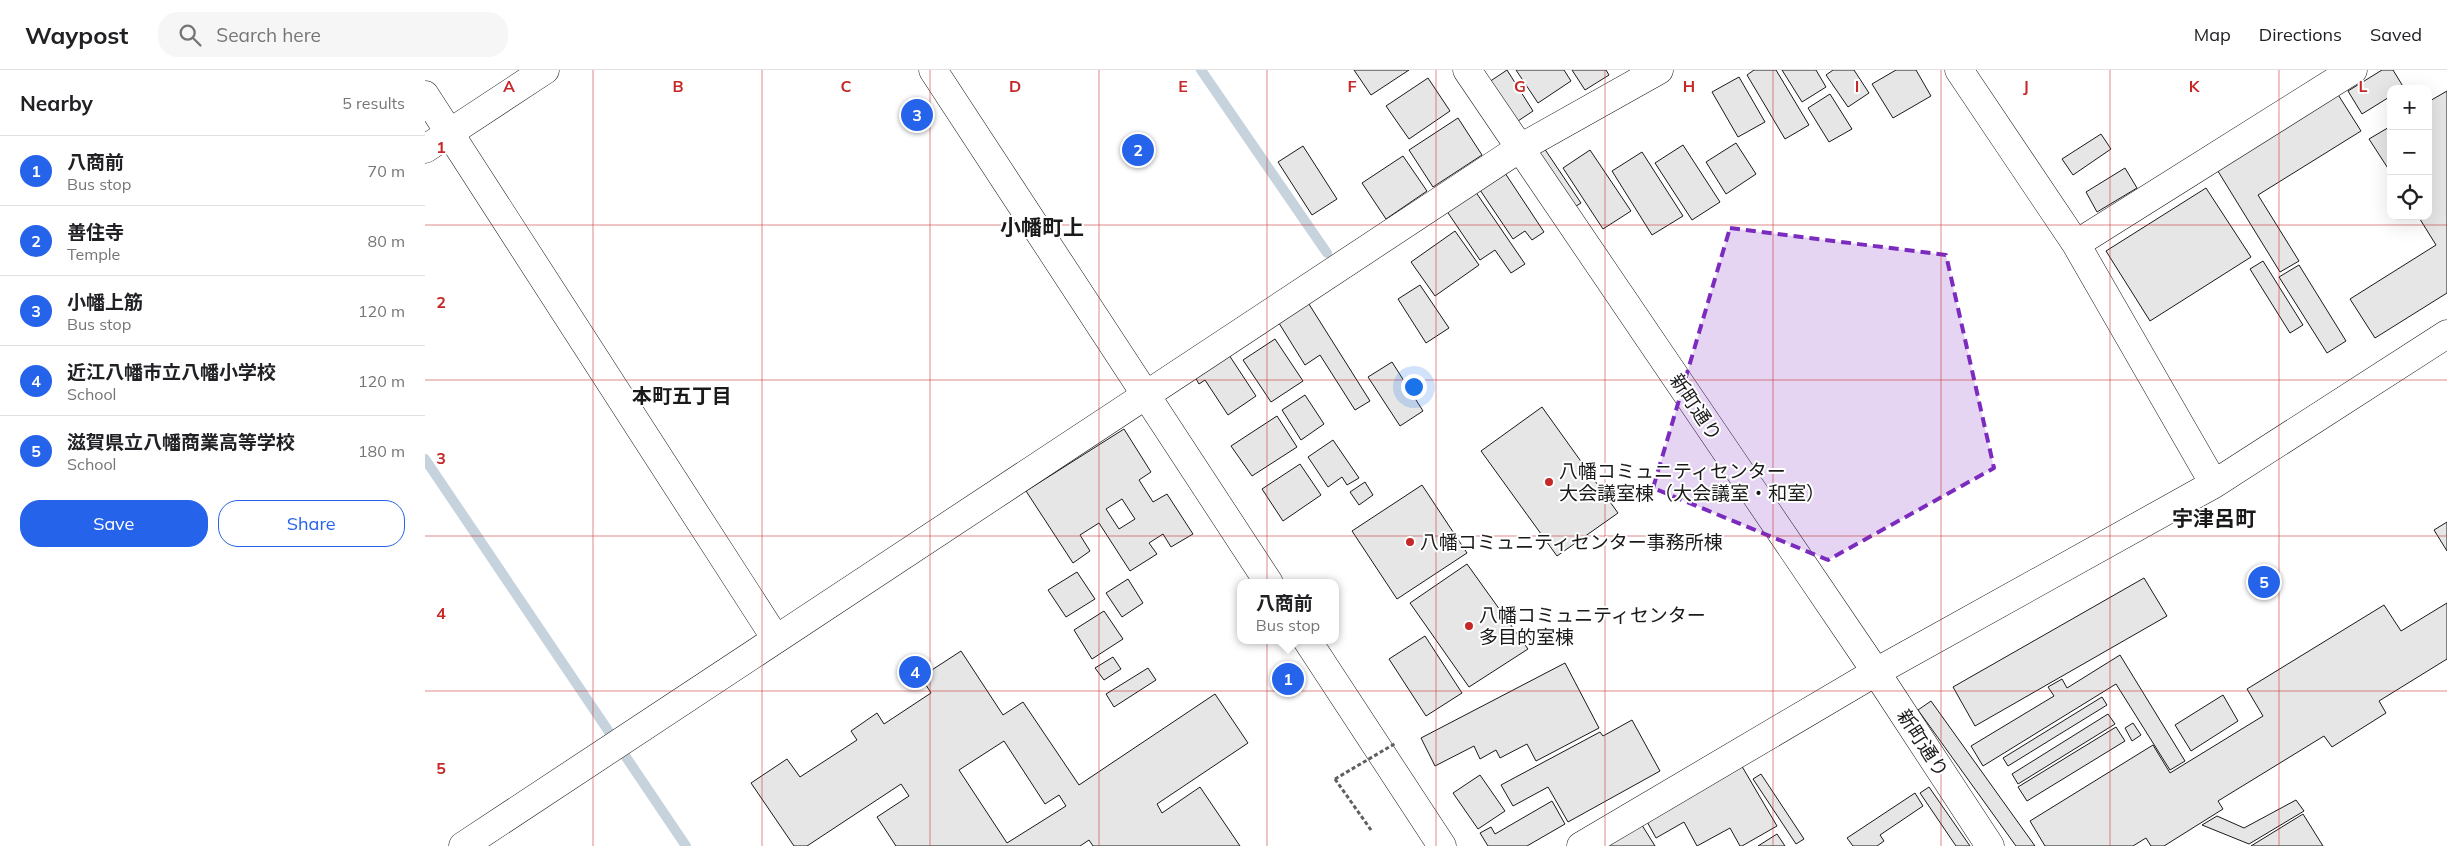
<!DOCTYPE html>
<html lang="en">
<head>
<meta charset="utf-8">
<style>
  :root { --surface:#fff; --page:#f6f6f6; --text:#202124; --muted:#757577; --line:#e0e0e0; --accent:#2563eb }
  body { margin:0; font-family:Mulish,"Noto Sans JP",sans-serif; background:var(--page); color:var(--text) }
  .controls { position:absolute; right:15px; top:15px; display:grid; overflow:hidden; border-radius:10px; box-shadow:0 5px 20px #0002 }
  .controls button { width:45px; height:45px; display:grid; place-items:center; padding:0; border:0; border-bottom:1px solid var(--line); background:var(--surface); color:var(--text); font:25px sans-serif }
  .you { position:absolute; left:988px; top:316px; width:18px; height:18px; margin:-12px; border:4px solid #fff; border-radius:50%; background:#1a73e8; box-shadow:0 0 0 8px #1a73e833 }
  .badge { display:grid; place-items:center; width:32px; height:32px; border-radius:50%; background:var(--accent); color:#fff; font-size:16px; font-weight:700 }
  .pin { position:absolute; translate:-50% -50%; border:2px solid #fff; box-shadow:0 1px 5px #0006 }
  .popup { position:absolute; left:812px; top:509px; width:102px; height:65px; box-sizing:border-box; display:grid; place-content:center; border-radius:10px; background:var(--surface); filter:drop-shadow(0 1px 4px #0005); font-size:16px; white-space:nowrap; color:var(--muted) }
  .popup b { font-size:19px; color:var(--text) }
  .popup::after { content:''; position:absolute; left:50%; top:100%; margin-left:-10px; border:10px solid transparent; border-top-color:var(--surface) }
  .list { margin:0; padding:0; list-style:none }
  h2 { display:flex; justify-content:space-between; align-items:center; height:65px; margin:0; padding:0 20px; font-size:21px }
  h2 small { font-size:16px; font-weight:400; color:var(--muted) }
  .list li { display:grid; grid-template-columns:32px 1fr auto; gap:15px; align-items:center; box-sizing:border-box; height:70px; padding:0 20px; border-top:1px solid var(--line) }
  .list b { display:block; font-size:19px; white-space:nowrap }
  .list p { margin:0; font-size:16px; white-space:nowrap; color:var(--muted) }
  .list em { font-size:16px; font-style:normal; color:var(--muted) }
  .actions { display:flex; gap:10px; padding:15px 20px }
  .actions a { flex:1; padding:11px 0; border:1px solid var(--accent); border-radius:20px; text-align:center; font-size:18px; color:var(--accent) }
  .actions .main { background:var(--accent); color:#fff }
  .icon { flex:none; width:28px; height:28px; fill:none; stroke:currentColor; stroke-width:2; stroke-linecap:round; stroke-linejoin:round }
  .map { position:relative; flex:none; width:2022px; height:776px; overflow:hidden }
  header { display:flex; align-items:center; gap:30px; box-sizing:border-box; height:70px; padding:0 25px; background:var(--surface); border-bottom:1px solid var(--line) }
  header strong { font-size:24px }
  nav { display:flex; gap:28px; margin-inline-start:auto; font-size:18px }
  .search { width:350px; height:45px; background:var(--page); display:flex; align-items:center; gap:12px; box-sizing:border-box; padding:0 18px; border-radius:20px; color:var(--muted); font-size:19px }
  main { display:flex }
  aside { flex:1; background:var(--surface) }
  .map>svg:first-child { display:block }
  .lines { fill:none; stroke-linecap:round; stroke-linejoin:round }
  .stream { stroke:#c6d2dc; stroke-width:10 }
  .building { fill:#e6e6e6; stroke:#1a1a1a; fill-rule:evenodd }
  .minor-casing { stroke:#1a1a1a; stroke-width:29 }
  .tertiary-casing { stroke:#1a1a1a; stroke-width:29 }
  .path { stroke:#5f5f5f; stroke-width:3; stroke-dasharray:4 2.5; stroke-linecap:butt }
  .minor { stroke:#fff; stroke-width:28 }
  .tertiary { stroke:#fff; stroke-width:28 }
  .path-bridge { stroke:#5f5f5f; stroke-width:3; stroke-dasharray:4 2.5; stroke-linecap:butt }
  .marked { fill:#7b2cbf; fill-opacity:0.2; stroke:#7b2cbf; stroke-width:4; stroke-dasharray:10 6; stroke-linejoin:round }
  .grid { fill:none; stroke:#c62828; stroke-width:1; stroke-opacity:0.55 }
  .poi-dot { fill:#c62828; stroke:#fff; stroke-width:2 }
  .labels { text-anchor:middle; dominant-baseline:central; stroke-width:4; stroke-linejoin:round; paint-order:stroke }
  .street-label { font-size:19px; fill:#1a1a1a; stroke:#fff }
  .poi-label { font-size:19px; fill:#1a1a1a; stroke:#fff; text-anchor:start }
  .neighbourhood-label { font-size:20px; font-weight:bold; fill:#1a1a1a; stroke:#fff }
  .quarter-label { font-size:21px; font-weight:bold; fill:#1a1a1a; stroke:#fff }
  .grid-label { font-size:16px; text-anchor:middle; font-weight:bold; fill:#c62828; stroke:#fff; stroke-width:4; stroke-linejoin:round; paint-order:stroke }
</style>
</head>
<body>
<header>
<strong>Waypost</strong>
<div class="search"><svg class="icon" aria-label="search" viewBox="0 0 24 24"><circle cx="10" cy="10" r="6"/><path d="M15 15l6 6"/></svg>Search here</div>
<nav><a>Map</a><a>Directions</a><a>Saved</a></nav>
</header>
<main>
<aside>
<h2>Nearby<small>5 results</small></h2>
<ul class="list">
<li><span class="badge">1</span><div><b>八商前</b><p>Bus stop</p></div><em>70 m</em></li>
<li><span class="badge">2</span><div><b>善住寺</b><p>Temple</p></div><em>80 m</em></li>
<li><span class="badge">3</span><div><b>小幡上筋</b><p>Bus stop</p></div><em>120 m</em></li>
<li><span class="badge">4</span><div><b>近江八幡市立八幡小学校</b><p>School</p></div><em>120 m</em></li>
<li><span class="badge">5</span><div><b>滋賀県立八幡商業高等学校</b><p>School</p></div><em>180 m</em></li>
</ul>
<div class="actions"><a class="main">Save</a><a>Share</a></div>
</aside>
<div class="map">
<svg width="2022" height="776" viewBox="0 0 2022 776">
  <rect width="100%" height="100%" fill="#fff"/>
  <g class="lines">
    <!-- stream -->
    <path class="stream" d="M 776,0 L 902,183
      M 0,389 L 261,776"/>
  </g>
  <!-- building -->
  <path class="building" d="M 929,0 L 984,0 L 946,25 Z
    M 1082,0 L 1108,41 L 1078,61 L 1052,20 Z
    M 1091,0 L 1139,0 L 1146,11 L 1113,33 Z
    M 1147,0 L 1181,0 L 1184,5 L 1160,20 Z
    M 1329,0 L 1351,0 L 1384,55 L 1360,69 L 1322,5 Z
    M 1357,0 L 1391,0 L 1401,17 L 1377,32 Z
    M 1408,0 L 1429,0 L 1444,23 L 1423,37 L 1401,5 Z
    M 1471,0 L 1491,0 L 1506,26 L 1468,48 L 1447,14 Z
    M 1957,0 L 1968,0 L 1979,18 L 1966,19 L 1966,26 L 1937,44 L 1923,21 Z
    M 1314,7 L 1340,52 L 1313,67 L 1287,22 Z
    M 1003,8 L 1025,41 L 984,69 L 961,36 Z
    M 2022,21 L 2022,223 L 1950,268 L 1925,229 L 2011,175 L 1993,146 L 2003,146 L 2003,32 Z
    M 1912,23 L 1936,61 L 1833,125 L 1874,191 L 1855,202 L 1791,98 Z
    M 1405,24 L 1427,59 L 1404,72 L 1383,38 Z
    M 1033,48 L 1057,85 L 1008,117 L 984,80 Z
    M 1966,56 L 1966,103 L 1944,69 Z
    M 1676,64 L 1686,79 L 1648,105 L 1637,89 Z
    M 1311,73 L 1331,104 L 1301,124 L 1281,92 Z
    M 1117,75 L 1156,133 L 1131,149 L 1092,92 Z
    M 1258,75 L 1295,132 L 1267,150 L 1230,93 Z
    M 878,76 L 912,129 L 887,145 L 853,92 Z
    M 1165,80 L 1206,141 L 1178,159 L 1138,98 Z
    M 1217,82 L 1258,146 L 1227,165 L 1187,101 Z
    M 978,86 L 1002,121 L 961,149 L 937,113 Z
    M 1700,98 L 1712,118 L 1672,142 L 1661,122 Z
    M 1078,100 L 1119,162 L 1107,170 L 1100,161 L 1088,169 L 1053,117 Z
    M 1048,118 L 1100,194 L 1086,203 L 1070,180 L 1055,190 L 1019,137 Z
    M 1781,118 L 1826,187 L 1725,251 L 1681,181 Z
    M 1030,161 L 1054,195 L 1010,226 L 986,192 Z
    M 1838,191 L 1878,255 L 1865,263 L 1825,199 Z
    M 1874,195 L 1921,271 L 1902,283 L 1854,207 Z
    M 995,215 L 1024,258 L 1001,273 L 973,229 Z
    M 882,231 L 945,331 L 930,340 L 895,285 L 880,295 L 852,250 Z
    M 850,269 L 878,311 L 846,332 L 818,290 Z
    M 804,285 L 831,326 L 803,345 L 780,310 L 774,314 L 770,307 Z
    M 967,292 L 998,341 L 975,356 L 943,307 Z
    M 880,325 L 899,354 L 876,370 L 857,340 Z
    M 1117,337 L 1193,443 L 1132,486 L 1056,381 Z
    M 852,346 L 872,377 L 827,406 L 806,376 Z
    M 699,359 L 726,402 L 714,410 L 728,432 L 742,424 L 768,464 L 746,477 L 738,464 L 724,473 L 732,484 L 705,501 L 674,453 L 655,465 L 665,481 L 648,493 L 601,421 ZM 697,429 L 710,449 L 694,459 L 681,439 Z
    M 908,370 L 934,408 L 922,415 L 917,407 L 903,417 L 883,387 Z
    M 875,394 L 896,425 L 858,451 L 837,419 Z
    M 940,412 L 948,425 L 934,435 L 925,422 Z
    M 997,415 L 1042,483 L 972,529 L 927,461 Z
    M 2022,452 L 2022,481 L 2009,460 Z
    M 1042,494 L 1103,579 L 1044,617 L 985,533 Z
    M 652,502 L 670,529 L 641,547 L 623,520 Z
    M 1719,508 L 1742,546 L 1550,656 L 1528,617 Z
    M 703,509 L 718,533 L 697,547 L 681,523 Z
    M 2022,533 L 2022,589 L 1954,631 L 1961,643 L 1907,677 L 1899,666 L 1793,731 L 1798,739 L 1739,776 L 1726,776 L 1721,768 L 1708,776 L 1620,776 L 1605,751 L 1728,675 L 1745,703 L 1838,646 L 1822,619 L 1959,535 L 1976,561 Z
    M 679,541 L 698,569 L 667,589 L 649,560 Z
    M 1000,566 L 1037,623 L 1001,646 L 964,589 Z
    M 536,581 L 578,645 L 598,632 L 654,715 L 790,624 L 823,673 L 732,734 L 737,743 L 775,717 L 815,776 L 668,776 L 664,770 L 655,776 L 471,776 L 452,747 L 484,726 L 476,714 L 382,776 L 369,776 L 326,713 L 362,689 L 375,707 L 432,670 L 426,661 L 452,643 L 459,654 L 506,623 L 496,607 ZM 579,671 L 620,734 L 634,725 L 641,736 L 582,773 L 534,700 Z
    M 1695,585 L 1760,691 L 1745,700 L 1691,614 L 1558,696 L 1546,676 L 1629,626 L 1623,617 L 1637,609 L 1642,618 Z
    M 688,587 L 696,599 L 679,610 L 670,598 Z
    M 1140,593 L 1174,658 L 1111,691 L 1102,674 L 1075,688 L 1071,680 L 1055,689 L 1049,676 L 1010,696 L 996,668 Z
    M 723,598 L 731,610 L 689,637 L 681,624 Z
    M 1798,625 L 1813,651 L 1766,681 L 1750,655 Z
    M 1677,627 L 1682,635 L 1583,696 L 1578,688 Z
    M 1506,631 L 1610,776 L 1591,776 L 1493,640 Z
    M 1683,644 L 1690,654 L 1593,714 L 1587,704 Z
    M 1207,650 L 1235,701 L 1143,752 L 1123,717 L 1088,736 L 1076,715 L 1175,662 L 1178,666 Z
    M 1708,653 L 1716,665 L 1707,671 L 1700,658 Z
    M 1691,657 L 1700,671 L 1602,731 L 1593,717 Z
    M 1315,693 L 1352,756 L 1317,776 L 1315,776 L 1305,758 L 1272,776 L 1259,752 L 1231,768 L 1220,748 Z
    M 1336,704 L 1379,769 L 1371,774 L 1328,709 Z
    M 1055,705 L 1080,741 L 1053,759 L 1028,723 Z
    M 1504,717 L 1545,776 L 1531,776 L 1495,723 Z
    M 1490,723 L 1498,736 L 1455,765 L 1459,771 L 1452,776 L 1428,776 L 1422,768 Z
    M 1871,730 L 1879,741 L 1824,774 L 1777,755 L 1792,746 L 1819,758 Z
    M 1127,731 L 1140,754 L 1102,776 L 1063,776 L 1055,763 L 1066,757 L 1070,764 Z
    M 1878,744 L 1898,776 L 1826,776 Z
    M 1215,752 L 1230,776 L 1177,776 Z
    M 1352,764 L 1360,776 L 1333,776 Z"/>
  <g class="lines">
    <defs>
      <path id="minor" d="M 1042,0 L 1451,602 L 1565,776
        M 1534,0 L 1651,174 L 1789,414
        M 0,25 L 351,569
        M 0,79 L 120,0
        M 1651,174 L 1928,0
        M 38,776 L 1095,78 L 1234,0
        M 1156,776 L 1451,602 L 1789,414 L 2022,264"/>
      <path id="tertiary" d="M 508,0 L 844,513
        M 882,570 L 1017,776"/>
    </defs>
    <!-- minor casing -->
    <use href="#minor" class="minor-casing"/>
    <!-- tertiary casing -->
    <use href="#tertiary" class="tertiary-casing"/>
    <!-- path -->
    <path class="path" d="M 910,709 L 946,760"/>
    <!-- minor -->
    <use href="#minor" class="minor"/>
    <!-- tertiary -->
    <use href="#tertiary" class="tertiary"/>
    <!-- path-bridge -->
    <path class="path-bridge" d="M 910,709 L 971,673"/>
  </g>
  <!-- marked area -->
  <path class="marked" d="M 1305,158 L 1521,185 L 1569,398 L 1403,490 L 1228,418 Z"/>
  <!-- grid -->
  <path class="grid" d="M 168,0 L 168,776M 337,0 L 337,776M 505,0 L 505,776M 674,0 L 674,776M 842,0 L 842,776M 1011,0 L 1011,776M 1180,0 L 1180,776M 1348,0 L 1348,776M 1516,0 L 1516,776M 1685,0 L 1685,776M 1854,0 L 1854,776M 0,155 L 2022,155M 0,310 L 2022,310M 0,466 L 2022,466M 0,621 L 2022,621"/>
  <!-- markers -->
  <g class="poi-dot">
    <circle cx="1124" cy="412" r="5"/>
    <circle cx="985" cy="472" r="5"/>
    <circle cx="1044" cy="556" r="5"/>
  </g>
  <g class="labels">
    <!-- street labels -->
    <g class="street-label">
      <text transform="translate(1271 337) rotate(56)">新町通り</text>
      <text transform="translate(1498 673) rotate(57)">新町通り</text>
    </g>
    <!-- poi labels -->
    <g class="poi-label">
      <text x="1134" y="401">八幡コミュニティセンター<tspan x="1134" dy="22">大会議室棟（大会議室・和室）</tspan></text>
      <text x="995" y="472">八幡コミュニティセンター事務所棟</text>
      <text x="1054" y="545">八幡コミュニティセンター<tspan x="1054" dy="22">多目的室棟</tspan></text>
    </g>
    <!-- neighbourhood labels -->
    <g class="neighbourhood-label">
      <text x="257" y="325">本町五丁目</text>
    </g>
    <!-- quarter labels -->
    <g class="quarter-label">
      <text x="617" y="157">小幡町上</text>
      <text x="1789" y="448">宇津呂町</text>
    </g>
  </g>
  <g class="grid-label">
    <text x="84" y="22">A</text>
    <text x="253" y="22">B</text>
    <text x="421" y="22">C</text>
    <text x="590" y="22">D</text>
    <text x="758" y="22">E</text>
    <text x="927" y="22">F</text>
    <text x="1095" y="22">G</text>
    <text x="1264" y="22">H</text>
    <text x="1432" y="22">I</text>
    <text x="1601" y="22">J</text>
    <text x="1769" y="22">K</text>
    <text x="1938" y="22">L</text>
    <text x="16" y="83">1</text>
    <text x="16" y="238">2</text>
    <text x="16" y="394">3</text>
    <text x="16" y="549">4</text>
    <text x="16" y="704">5</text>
  </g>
</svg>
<div class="controls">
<button>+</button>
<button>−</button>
<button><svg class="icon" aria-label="locate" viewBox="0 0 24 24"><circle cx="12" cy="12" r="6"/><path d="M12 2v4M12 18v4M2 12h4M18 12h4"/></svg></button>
</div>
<div class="you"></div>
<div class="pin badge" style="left:863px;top:609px">1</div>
<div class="popup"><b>八商前</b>Bus stop</div>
<div class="pin badge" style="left:713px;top:80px">2</div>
<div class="pin badge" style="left:492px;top:45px">3</div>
<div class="pin badge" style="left:490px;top:602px">4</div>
<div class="pin badge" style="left:1839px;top:512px">5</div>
</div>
</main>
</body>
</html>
